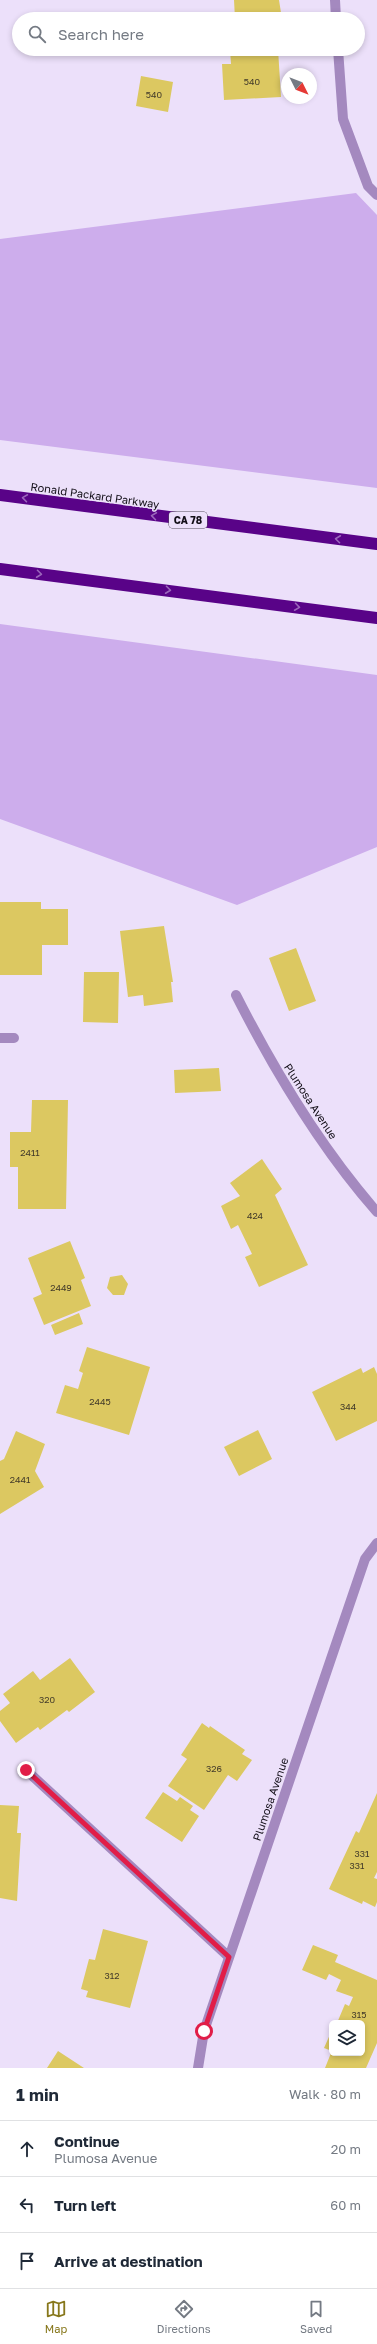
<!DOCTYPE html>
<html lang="en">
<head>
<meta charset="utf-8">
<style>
  :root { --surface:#fff; --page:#f6f6f7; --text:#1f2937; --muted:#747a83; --line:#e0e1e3; --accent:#87771b }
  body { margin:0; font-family:"Golos Text",sans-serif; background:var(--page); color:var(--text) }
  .controls { position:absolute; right:12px; bottom:12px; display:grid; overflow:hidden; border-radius:6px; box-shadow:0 2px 6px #0003 }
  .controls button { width:36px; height:36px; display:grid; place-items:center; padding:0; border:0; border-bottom:1px solid var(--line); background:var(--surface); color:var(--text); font:20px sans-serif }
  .compass { position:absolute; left:281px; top:68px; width:36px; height:36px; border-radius:50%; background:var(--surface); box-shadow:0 2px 6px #0003; rotate:132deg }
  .stop { position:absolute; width:12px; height:12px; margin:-9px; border:3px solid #e11d48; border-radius:50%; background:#fff }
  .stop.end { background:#e11d48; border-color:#fff; box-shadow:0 1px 4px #0008 }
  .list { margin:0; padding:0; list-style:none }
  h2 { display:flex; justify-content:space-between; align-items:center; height:52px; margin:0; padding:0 16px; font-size:17px }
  h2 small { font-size:13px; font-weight:400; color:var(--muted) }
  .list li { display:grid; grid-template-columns:26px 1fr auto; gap:12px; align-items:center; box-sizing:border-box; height:56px; padding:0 16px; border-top:1px solid var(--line) }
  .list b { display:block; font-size:15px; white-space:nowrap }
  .list p { margin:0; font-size:13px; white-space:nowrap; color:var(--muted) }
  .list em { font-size:13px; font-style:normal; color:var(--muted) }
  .icon { flex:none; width:22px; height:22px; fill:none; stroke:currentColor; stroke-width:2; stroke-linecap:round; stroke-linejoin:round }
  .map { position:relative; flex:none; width:377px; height:2068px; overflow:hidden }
  .search { position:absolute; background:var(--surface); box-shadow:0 2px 6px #0003; left:12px; right:12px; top:12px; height:44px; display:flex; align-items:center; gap:10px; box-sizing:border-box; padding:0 14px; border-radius:22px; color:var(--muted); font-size:15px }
  .sheet { height:220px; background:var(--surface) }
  nav { display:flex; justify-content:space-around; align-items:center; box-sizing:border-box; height:56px; border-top:1px solid var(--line); background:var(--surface); font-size:11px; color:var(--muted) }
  nav a { display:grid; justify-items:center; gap:2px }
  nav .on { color:var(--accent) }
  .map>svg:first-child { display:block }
  .green { fill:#cdadec }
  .building { fill:#dcc861 }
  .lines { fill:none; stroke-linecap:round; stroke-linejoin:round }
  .street { stroke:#a489bf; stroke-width:10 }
  .highway { stroke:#590388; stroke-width:12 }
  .oneway { stroke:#9b66bb }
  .route { stroke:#e11d48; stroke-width:5 }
  .labels { text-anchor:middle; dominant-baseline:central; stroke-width:3; stroke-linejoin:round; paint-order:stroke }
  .number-label { font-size:9px; fill:#443c2a }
  .shield { fill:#ece0fa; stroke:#534d5b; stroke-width:1 }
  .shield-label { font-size:10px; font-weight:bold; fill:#120e17 }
  .street-label { font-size:11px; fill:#120e17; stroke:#ece0fa }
</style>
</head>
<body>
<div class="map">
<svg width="377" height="2068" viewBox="0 0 377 2068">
  <rect width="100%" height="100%" fill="#ece0fa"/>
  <!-- green -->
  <path class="green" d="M 356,193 L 377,215 L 377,488 L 0,440 L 0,239 Z
    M 0,624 L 377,675 L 377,847 L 237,905 L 0,819 Z"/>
  <!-- building -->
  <path class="building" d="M 234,0 L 279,0 L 282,19 L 235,19 Z
    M 230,49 L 278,49 L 281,97 L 224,100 L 222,64 L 231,64 Z
    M 141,76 L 173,82 L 168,112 L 136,106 Z
    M 0,902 L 41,902 L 41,909 L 68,909 L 68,945 L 42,945 L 42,975 L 0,975 Z
    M 164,926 L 173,982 L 171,982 L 173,1002 L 144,1006 L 143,995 L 128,997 L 120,931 Z
    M 296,948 L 316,1001 L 289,1011 L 269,958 Z
    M 84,972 L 119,972 L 118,1023 L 83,1022 Z
    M 219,1068 L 221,1091 L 175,1093 L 174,1070 Z
    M 32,1100 L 68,1100 L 66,1209 L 18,1209 L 18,1167 L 10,1167 L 10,1132 L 31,1132 Z
    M 262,1159 L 282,1189 L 275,1195 L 308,1265 L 259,1287 L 245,1257 L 252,1254 L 238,1225 L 231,1229 L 221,1206 L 240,1196 L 230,1183 Z
    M 70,1241 L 85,1278 L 81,1280 L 91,1306 L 44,1325 L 33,1298 L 42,1294 L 28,1258 Z
    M 122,1275 L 128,1284 L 124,1295 L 113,1295 L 107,1288 L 110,1277 Z
    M 79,1313 L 83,1324 L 55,1335 L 51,1325 Z
    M 87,1347 L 150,1367 L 129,1435 L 56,1413 L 65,1385 L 78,1389 L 83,1373 L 79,1371 Z
    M 374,1367 L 377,1374 L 377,1421 L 336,1441 L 312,1392 L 361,1368 L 363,1373 Z
    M 258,1430 L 272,1459 L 239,1476 L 224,1447 Z
    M 16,1431 L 45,1444 L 35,1471 L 44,1487 L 0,1514 L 0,1461 L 4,1459 Z
    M 70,1658 L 95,1692 L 69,1712 L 67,1710 L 40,1730 L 38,1727 L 16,1743 L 0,1721 L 0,1711 L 10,1703 L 3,1694 L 33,1671 L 40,1680 Z
    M 202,1723 L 209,1728 L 210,1726 L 245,1750 L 242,1754 L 252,1760 L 237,1781 L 228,1775 L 204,1810 L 168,1786 L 187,1759 L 181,1755 Z
    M 163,1792 L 177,1801 L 180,1797 L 193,1806 L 190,1810 L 199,1816 L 182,1842 L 145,1818 Z
    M 377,1793 L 377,1872 L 374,1878 L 377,1879 L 377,1902 L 375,1907 L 363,1901 L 362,1904 L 329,1889 L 356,1831 L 359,1833 Z
    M 0,1805 L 19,1806 L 17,1833 L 21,1833 L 17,1901 L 0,1898 Z
    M 103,1929 L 148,1941 L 130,2008 L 86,1997 L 88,1991 L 81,1989 L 89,1959 L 95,1960 Z
    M 313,1945 L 338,1955 L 335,1962 L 377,1980 L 377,2043 L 366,2068 L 325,2068 L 331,2053 L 362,2053 L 362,2023 L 337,2023 L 345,2004 L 349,2006 L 353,1997 L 336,1991 L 341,1980 L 329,1974 L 326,1980 L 302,1970 Z
    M 332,2030 L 332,2051 L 324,2048 Z
    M 58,2051 L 84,2068 L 47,2068 Z"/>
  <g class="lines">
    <!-- street -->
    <path class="street" d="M 335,0 L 336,19
      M 338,49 L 343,119 L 368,186 L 377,195
      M 236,995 C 275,1072 320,1147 377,1212
      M 0,1038 L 14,1038
      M 26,1770 L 229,1957
      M 198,2068 L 204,2031 L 365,1559 L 377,1543"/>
    <!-- highway -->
    <path class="highway" d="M 0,495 L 377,544
      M 0,569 L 377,618"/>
  </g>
  <!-- one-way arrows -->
  <defs><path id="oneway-chevron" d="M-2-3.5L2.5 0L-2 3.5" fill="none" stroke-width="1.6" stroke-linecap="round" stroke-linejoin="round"/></defs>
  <g class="oneway">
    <use href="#oneway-chevron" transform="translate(25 498) rotate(-172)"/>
    <use href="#oneway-chevron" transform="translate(154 516) rotate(-172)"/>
    <use href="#oneway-chevron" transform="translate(338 539) rotate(-173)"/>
    <use href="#oneway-chevron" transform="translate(39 574) rotate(7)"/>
    <use href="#oneway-chevron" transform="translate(168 590) rotate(7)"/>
    <use href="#oneway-chevron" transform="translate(297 607) rotate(8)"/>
  </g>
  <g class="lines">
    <!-- route -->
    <path class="route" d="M 26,1770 L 229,1957 L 204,2031"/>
  </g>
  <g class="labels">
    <!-- number labels -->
    <g class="number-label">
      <text x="252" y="81">540</text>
      <text x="154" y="94">540</text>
      <text x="30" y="1152">2411</text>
      <text x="255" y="1215">424</text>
      <text x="61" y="1287">2449</text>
      <text x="100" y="1401">2445</text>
      <text x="348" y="1406">344</text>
      <text x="20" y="1479">2441</text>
      <text x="47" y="1699">320</text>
      <text x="214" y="1768">326</text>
      <text x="362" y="1853">331</text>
      <text x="357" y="1865">331</text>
      <text x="112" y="1975">312</text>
      <text x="359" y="2014">315</text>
    </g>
    <!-- shield labels -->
    <rect class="shield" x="169" y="512" width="38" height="16" rx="3"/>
    <g class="shield-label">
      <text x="188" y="520">CA 78</text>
    </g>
    <!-- street labels -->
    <g class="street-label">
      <text transform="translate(95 495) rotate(8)">Ronald Packard Parkway</text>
      <text transform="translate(311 1101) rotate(57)">Plumosa Avenue</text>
      <text transform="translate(270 1799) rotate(-71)">Plumosa Avenue</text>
    </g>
  </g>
</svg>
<div class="controls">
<button><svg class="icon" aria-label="layers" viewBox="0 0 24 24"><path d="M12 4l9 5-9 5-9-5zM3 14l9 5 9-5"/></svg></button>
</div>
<svg class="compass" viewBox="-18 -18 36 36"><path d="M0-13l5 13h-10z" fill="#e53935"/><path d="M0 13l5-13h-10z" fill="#747a83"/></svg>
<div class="stop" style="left:204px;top:2031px"></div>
<div class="stop end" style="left:26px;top:1770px"></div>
<div class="search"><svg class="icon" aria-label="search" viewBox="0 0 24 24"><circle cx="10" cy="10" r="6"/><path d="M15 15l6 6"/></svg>Search here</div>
</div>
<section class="sheet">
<h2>1 min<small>Walk · 80 m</small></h2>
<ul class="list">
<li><svg class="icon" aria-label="ahead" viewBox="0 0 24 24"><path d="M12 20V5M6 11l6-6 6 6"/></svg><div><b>Continue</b><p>Plumosa Avenue</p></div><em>20 m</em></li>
<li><svg class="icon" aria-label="left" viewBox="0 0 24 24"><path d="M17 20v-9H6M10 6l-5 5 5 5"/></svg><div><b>Turn left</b></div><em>60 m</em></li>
<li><svg class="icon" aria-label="arrive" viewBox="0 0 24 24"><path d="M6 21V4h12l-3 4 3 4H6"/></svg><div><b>Arrive at destination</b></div></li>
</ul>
</section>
<nav>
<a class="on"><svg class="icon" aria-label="map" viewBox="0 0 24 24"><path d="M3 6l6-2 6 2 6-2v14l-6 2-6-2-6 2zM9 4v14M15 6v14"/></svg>Map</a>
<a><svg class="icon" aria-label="directions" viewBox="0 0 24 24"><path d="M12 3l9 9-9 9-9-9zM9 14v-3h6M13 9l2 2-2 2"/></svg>Directions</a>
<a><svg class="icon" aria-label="saved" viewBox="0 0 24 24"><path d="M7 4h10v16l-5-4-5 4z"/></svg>Saved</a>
</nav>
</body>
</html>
